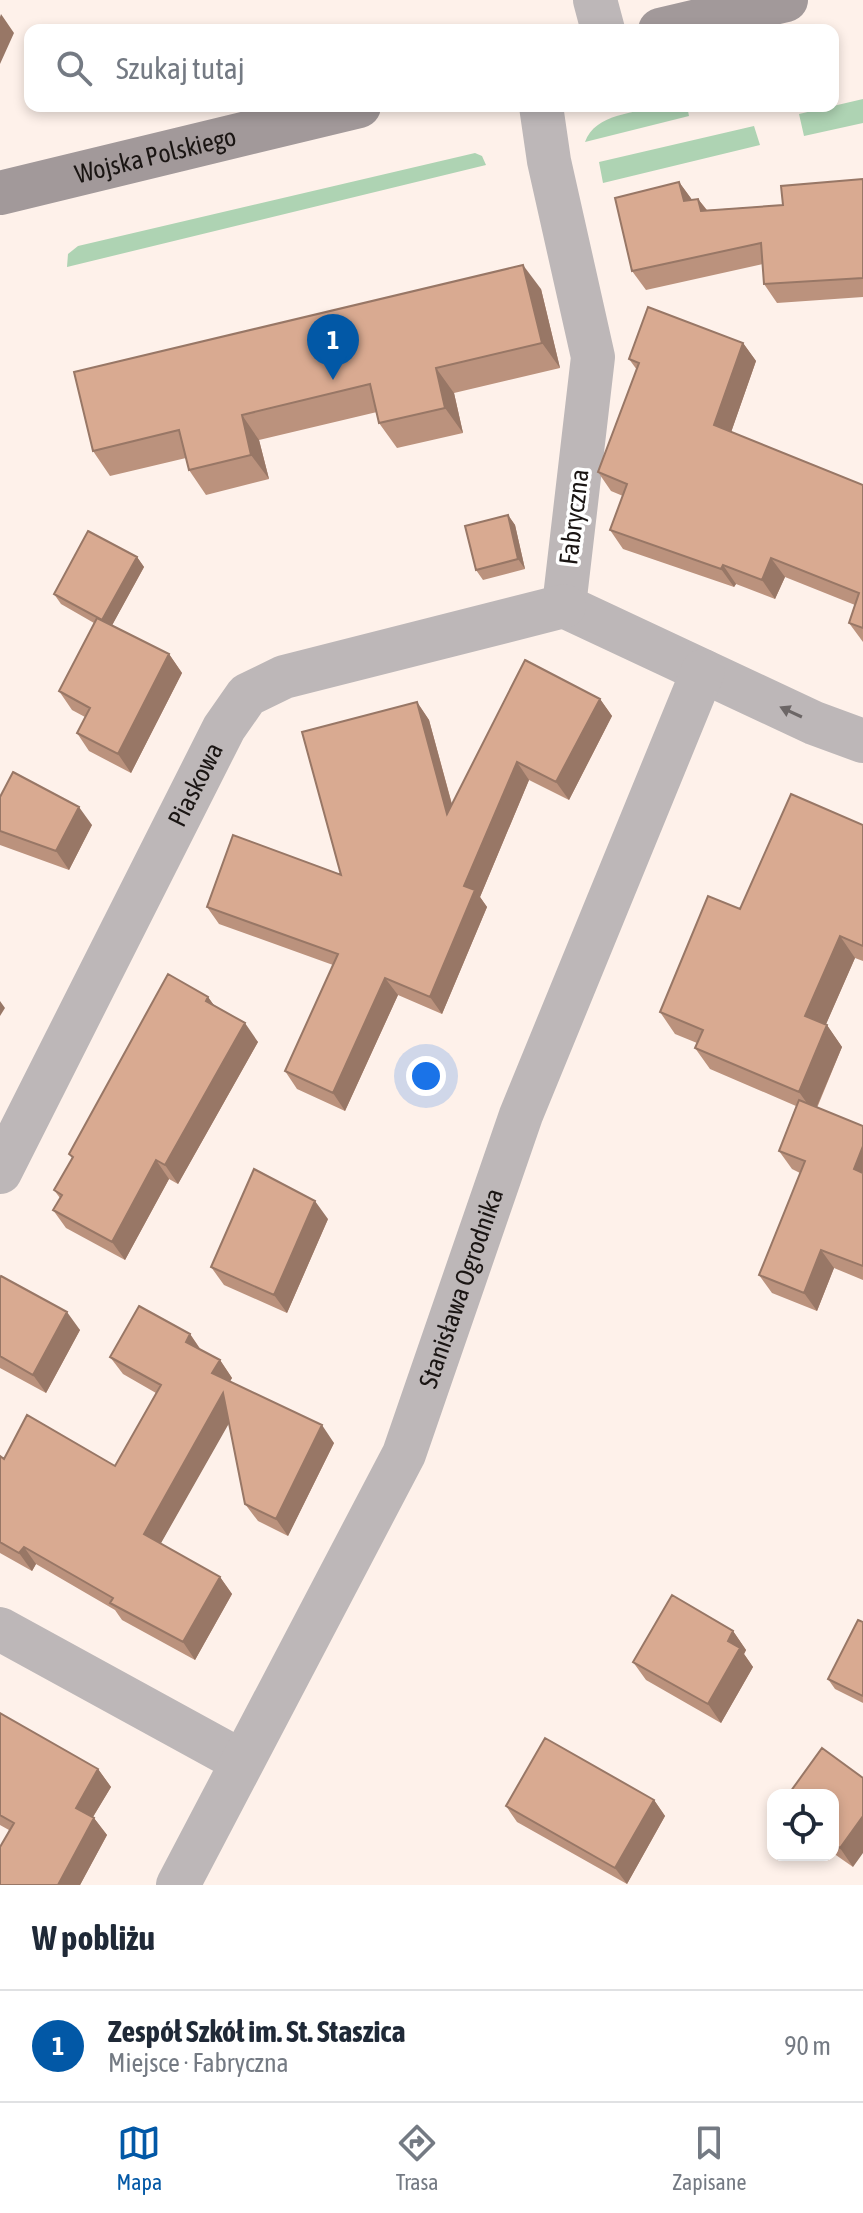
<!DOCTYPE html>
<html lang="pl">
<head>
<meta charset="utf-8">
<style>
  :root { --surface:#fff; --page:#f6f6f7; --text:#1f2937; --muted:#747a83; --line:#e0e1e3; --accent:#0258a6 }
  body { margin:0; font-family:"Asap Condensed",sans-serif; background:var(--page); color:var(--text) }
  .controls { position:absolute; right:24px; bottom:24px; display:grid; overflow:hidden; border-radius:16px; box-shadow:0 4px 12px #0003 }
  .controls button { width:72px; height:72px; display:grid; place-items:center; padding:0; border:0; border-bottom:2px solid var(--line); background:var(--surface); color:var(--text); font:40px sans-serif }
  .you { position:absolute; left:426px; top:1076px; width:28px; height:28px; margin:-20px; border:6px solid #fff; border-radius:50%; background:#1a73e8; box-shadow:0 0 0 12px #1a73e833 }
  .badge { display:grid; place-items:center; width:52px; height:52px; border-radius:50%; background:var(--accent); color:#fff; font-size:26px; font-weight:700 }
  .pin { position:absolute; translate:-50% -66px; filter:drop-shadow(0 2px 4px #0008) }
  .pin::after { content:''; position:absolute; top:42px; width:28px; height:24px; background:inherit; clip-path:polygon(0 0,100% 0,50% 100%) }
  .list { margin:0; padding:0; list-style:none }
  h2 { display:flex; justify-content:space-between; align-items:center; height:104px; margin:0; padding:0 32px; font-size:34px }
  h2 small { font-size:26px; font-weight:400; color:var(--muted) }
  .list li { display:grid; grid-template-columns:52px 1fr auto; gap:24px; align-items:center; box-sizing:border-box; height:112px; padding:0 32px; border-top:2px solid var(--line) }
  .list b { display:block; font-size:30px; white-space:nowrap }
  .list p { margin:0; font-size:26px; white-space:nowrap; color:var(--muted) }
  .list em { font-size:26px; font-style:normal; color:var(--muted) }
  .icon { flex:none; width:44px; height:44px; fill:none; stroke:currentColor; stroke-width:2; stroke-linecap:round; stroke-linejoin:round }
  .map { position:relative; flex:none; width:863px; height:1885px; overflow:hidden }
  .search { position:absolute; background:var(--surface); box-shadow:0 4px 12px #0003; left:24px; right:24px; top:24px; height:88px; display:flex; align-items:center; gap:20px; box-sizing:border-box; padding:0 28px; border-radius:16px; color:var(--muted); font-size:30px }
  .sheet { height:216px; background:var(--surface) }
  nav { display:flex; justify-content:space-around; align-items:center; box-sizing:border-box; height:112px; border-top:2px solid var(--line); background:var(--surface); font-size:22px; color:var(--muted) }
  nav a { display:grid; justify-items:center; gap:4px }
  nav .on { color:var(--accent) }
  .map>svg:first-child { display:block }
  .green { fill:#aed3b3 }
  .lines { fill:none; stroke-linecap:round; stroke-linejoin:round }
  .street { stroke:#bdb7b8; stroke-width:44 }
  .secondary { stroke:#a2999a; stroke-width:44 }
  .wall { fill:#bb927d }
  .shaded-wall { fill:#987766 }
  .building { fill:#d9aa91; stroke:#987766; stroke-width:2 }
  .oneway { fill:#6c6666 }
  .labels { text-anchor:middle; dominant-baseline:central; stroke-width:7; stroke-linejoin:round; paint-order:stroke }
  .street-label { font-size:26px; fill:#1a1513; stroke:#fff }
</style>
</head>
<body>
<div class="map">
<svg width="863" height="1885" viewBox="0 0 863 1885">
  <rect width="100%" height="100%" fill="#fef1ea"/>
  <!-- green -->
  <path class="green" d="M 863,99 L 863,123 L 804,136 L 799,114 Z
    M 663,106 L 687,106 L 689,116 L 585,142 C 595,113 636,113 663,106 Z
    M 754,126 L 760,145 L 603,183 L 599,162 Z
    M 475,153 L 482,156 L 486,165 L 67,267 L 68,254 L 78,246 Z"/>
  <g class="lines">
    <!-- street -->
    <g class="street">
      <path d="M 595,0 L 603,30"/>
      <path d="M 541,106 L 549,161 L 593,357 L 564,606 L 814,723 L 863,741"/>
      <path id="s1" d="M 0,1172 L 224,728 L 247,695 L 284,677 L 564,606"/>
      <path d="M 0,1629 L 241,1761"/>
      <path id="s2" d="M 178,1885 L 404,1454 L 521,1115 L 703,671"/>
    </g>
    <!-- secondary -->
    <g class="secondary">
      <path d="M 660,30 L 786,0"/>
      <path id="s3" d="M 0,193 L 359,106"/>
    </g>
  </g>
  <!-- wall -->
  <path class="wall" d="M 863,179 L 863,297 L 777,303 L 764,284 L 763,264 L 646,290 L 632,271 L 679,182 L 692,200 L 698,199 L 707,210 L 783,205 Z
    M 541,289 L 560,368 L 454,393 L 463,433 L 397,448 L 379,423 L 377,412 L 259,440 L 269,479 L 206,495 L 189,470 L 186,458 L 110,476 L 93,451 Z
    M 743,343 L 756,361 L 731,432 L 863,485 L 863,642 L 849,623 L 855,605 L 785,577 L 775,599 L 736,584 L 734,587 L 623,549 L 610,530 L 623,496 L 611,491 L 598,472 L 637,370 L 629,359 Z
    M 508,515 L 515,525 L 525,569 L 483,580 L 476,570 Z
    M 137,557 L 144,567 L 112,625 L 169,654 L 182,673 L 131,773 L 89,751 L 77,733 L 85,717 L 72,710 L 59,691 L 94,623 L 61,604 L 54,594 Z
    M 600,699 L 612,716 L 569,800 L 529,780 L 480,897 L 487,907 L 442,1014 L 398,995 L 345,1111 L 297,1089 L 285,1071 L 333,965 L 219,924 L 207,907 L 341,875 L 417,702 L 429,720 L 452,804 Z
    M 0,797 L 92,825 L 69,870 L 0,845 Z
    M 863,825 L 863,961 L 855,958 L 826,1024 L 842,1047 L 817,1108 L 863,1126 L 863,1280 L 834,1268 L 817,1311 L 772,1293 L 759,1275 L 800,1173 L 792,1169 L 779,1151 L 796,1106 L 710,1069 L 695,1048 L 697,1043 L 675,1034 L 660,1012 L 740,909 Z
    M 208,997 L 215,1007 L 258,1042 L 178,1184 L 169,1179 L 125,1260 L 66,1228 L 53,1210 L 60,1198 L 54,1190 L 72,1158 L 69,1154 Z
    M 328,1219 L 287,1313 L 224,1285 L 211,1267 Z
    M 0,1278 L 80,1330 L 46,1393 L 0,1368 Z
    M 190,1334 L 201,1350 L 220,1360 L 232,1378 L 230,1381 L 334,1443 L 288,1536 L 258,1521 L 245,1504 L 229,1422 L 160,1544 L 220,1577 L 232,1594 L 195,1660 L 122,1620 L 115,1610 L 36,1564 L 32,1571 L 0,1553 L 0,1456 L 4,1459 L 115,1466 L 156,1393 L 123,1374 L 110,1357 Z
    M 863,1622 L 863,1703 L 835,1689 L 828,1679 Z
    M 733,1631 L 746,1650 L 744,1654 L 753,1667 L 721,1723 L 646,1680 L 633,1662 Z
    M 0,1713 L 98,1769 L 111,1787 L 93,1817 L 107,1835 L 80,1885 L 0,1885 L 9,1830 L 0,1825 Z
    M 822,1748 L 853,1867 L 833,1853 L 833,1795 Z
    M 654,1800 L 665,1816 L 627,1884 L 517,1822 L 506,1806 Z"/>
  <!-- shaded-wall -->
  <path class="shaded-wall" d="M 1,14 L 14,33 L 0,64 L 0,17 Z
    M 679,182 L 693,201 L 684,201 Z
    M 698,199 L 712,217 L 701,211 Z
    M 523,265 L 541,289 L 560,368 L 542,343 Z
    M 743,343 L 756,361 L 727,444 L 714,425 Z
    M 436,368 L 454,393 L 463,433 L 445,408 Z
    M 242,415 L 259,440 L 269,479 L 251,455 Z
    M 508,515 L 515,525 L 525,569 L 518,559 Z
    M 137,557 L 144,567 L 109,631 L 102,621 Z
    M 771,558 L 785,577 L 775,599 L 762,580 Z
    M 723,565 L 736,584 L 734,587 L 721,569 Z
    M 169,654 L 182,673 L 131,773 L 118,754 Z
    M 600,699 L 612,716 L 569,800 L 556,782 Z
    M 417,702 L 429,720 L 459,831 L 447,814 Z
    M 517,762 L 529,780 L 480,897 L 487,907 L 442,1014 L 430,997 L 464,886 Z
    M 79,807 L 92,825 L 69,870 L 56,851 Z
    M 840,936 L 855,958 L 820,1038 L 805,1016 Z
    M 385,978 L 398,995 L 345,1111 L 333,1093 Z
    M 208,997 L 221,1015 L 206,1001 Z
    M 0,1001 L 5,1008 L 0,1016 Z
    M 245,1023 L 258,1042 L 178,1184 L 165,1165 Z
    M 827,1025 L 842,1047 L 814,1113 L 799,1092 Z
    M 863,1146 L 863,1182 L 854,1169 Z
    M 156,1160 L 169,1179 L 125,1260 L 112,1242 Z
    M 315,1201 L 328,1219 L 287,1313 L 274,1295 Z
    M 821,1250 L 834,1268 L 817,1311 L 804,1293 Z
    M 67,1312 L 80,1330 L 46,1393 L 33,1375 Z
    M 190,1334 L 202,1352 L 186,1342 Z
    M 220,1360 L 232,1378 L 225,1390 L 212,1373 Z
    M 223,1393 L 236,1411 L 156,1552 L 144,1534 Z
    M 322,1425 L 334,1443 L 288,1536 L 276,1519 Z
    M 24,1547 L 36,1564 L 32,1571 L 19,1553 Z
    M 220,1577 L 232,1594 L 195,1660 L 183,1642 Z
    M 733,1631 L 746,1650 L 744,1654 L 753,1667 L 721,1723 L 708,1704 L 728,1641 Z
    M 98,1769 L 111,1787 L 88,1825 L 76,1808 Z
    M 654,1800 L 665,1816 L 627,1884 L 615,1868 Z
    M 863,1816 L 863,1853 L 853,1867 L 840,1848 Z
    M 94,1818 L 107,1835 L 80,1885 L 58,1885 Z"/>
  <!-- building -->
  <path class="building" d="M 863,179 L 863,278 L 764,284 L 761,243 L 632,271 L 615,198 L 679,182 L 684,201 L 698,199 L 701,211 L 783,205 L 781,186 Z
    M 523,265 L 542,343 L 436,368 L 445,408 L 379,423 L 370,384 L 242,415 L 251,455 L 189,470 L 179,430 L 93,451 L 74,372 Z
    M 648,307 L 743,343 L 714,425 L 863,485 L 863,628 L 849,623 L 859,593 L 771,558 L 762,580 L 723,565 L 721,569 L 610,530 L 627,484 L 598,472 L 639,363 L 629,359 Z
    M 508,515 L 518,559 L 476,570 L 465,526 Z
    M 88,531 L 137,557 L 102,620 L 54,594 Z
    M 97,618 L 169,654 L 118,754 L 77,733 L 90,708 L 59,691 Z
    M 525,660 L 600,699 L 556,782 L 517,762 L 464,886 L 475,890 L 430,997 L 385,978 L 333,1093 L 285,1071 L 338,954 L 207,907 L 233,835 L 341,875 L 302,732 L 417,702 L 447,814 Z
    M 13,772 L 79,807 L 56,851 L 0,831 L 0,797 Z
    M 791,794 L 863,825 L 863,946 L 840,936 L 805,1016 L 827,1025 L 799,1092 L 695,1048 L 703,1030 L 660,1012 L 708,896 L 740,909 Z
    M 168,974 L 208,997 L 206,1001 L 245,1023 L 165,1165 L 156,1160 L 112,1242 L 53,1210 L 62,1195 L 54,1190 L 73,1157 L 69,1154 Z
    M 799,1100 L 863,1126 L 863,1146 L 854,1169 L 863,1173 L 863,1266 L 821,1250 L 804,1293 L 759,1275 L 805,1161 L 779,1151 Z
    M 254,1169 L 315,1201 L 274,1295 L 211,1267 Z
    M 1,1276 L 67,1312 L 33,1375 L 0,1356 L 0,1278 Z
    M 139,1306 L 190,1334 L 186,1342 L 220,1360 L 212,1373 L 322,1425 L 276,1519 L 245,1504 L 223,1393 L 144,1534 L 220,1577 L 183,1642 L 110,1603 L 113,1598 L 24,1547 L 19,1553 L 0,1542 L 0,1456 L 4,1459 L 27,1415 L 115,1466 L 161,1385 L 110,1357 Z
    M 672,1595 L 733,1631 L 728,1641 L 740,1648 L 708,1704 L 633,1662 Z
    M 858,1620 L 863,1622 L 863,1696 L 828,1679 Z
    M 0,1713 L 98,1769 L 76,1808 L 94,1818 L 58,1885 L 0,1885 L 0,1847 L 14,1823 L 0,1815 Z
    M 545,1738 L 654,1800 L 615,1868 L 506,1806 Z
    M 822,1748 L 863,1778 L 863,1816 L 840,1848 L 833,1843 L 833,1795 L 788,1795 Z"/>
  <!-- one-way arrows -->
  <defs><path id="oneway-solid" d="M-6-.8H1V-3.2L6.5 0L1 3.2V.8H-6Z" transform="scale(2)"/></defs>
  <use class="oneway" href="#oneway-solid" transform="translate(791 712) rotate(-155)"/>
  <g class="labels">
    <!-- street labels -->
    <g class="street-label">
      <text stroke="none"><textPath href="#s3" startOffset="160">Wojska Polskiego</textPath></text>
      <text transform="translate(574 517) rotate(-83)">Fabryczna</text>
      <text stroke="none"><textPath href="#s1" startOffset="434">Piaskowa</textPath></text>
      <text stroke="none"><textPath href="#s2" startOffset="662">Stanisława Ogrodnika</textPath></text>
    </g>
  </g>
</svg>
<div class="controls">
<button><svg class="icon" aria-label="locate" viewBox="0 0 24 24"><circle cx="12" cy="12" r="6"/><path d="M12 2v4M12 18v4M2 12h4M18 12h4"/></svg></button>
</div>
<div class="you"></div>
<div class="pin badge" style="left:333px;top:380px">1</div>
<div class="search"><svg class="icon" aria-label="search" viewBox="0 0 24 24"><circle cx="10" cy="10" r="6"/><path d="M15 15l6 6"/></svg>Szukaj tutaj</div>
</div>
<section class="sheet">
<h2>W pobliżu<small></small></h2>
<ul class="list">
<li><span class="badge">1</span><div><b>Zespół Szkół im. St. Staszica</b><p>Miejsce · Fabryczna</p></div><em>90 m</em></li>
</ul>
</section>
<nav>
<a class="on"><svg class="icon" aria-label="map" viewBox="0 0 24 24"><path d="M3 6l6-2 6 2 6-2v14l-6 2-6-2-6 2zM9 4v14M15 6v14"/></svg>Mapa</a>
<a><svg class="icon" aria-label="directions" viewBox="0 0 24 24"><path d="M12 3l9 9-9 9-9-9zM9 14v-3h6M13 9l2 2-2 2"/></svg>Trasa</a>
<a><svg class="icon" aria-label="saved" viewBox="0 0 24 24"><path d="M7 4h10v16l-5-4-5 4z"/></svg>Zapisane</a>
</nav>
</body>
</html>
